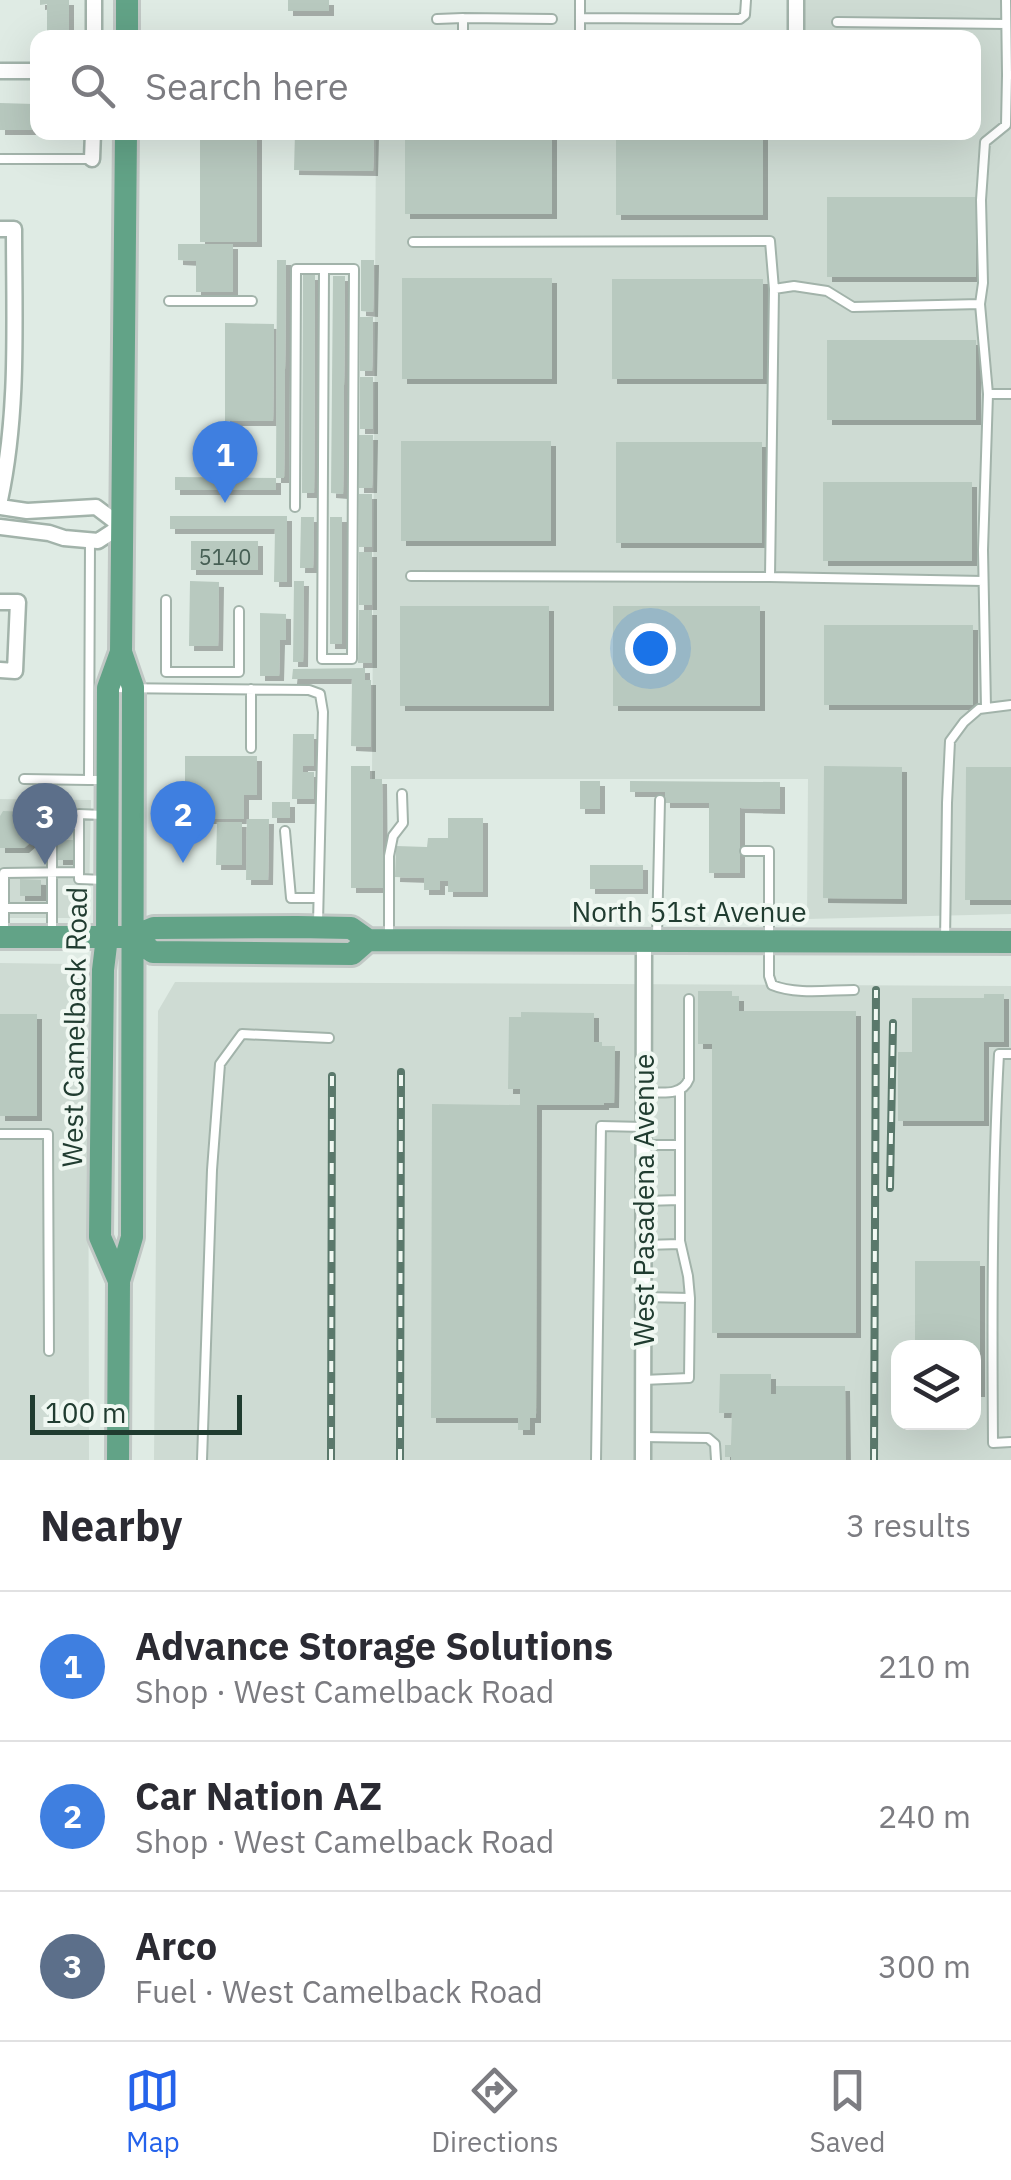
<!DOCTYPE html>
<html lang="en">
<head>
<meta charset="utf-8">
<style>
  :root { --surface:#fff; --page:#f2f2f3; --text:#2b2b33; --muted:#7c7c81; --line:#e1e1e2; --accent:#2563eb }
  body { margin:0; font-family:"IBM Plex Sans",sans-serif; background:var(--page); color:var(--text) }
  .controls { position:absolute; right:30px; bottom:30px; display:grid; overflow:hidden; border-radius:20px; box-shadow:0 10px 40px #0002 }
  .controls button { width:90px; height:90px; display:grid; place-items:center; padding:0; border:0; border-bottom:2px solid var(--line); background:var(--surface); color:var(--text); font:50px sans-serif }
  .scale { position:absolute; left:30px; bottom:25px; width:212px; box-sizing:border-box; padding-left:10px; border:5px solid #203c30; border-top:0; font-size:28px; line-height:35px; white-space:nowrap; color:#203c30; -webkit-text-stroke:8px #f0f8f2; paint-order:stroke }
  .you { position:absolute; left:650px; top:648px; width:35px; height:35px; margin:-25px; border:8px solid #fff; border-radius:50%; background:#1a73e8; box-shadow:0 0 0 15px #1a73e833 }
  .badge { display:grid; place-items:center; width:65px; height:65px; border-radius:50%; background:var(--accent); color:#fff; font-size:32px; font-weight:700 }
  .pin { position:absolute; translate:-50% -82px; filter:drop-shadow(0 2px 5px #0008) }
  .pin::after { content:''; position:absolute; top:52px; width:35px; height:30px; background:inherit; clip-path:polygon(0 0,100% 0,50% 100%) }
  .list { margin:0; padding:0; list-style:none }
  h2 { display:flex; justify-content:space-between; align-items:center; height:130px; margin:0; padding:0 40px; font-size:42px }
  h2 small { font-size:32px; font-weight:400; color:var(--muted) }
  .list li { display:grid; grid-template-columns:65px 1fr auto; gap:30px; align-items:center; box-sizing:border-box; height:150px; padding:0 40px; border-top:2px solid var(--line) }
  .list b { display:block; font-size:38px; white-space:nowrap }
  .list p { margin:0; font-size:32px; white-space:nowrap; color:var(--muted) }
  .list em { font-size:32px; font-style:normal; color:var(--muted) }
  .icon { flex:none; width:55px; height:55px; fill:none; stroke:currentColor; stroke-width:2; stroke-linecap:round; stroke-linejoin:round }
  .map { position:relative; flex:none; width:1011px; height:1460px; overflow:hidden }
  .search { position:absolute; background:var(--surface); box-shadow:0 10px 40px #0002; left:30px; right:30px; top:30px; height:110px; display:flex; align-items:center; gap:25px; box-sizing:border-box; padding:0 35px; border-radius:20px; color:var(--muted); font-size:38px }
  .sheet { height:580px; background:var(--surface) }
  nav { display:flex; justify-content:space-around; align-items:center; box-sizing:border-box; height:140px; border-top:2px solid var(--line); background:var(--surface); font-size:28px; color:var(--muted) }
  nav a { display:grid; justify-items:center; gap:5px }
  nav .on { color:var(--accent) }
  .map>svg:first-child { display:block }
  .built { fill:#cedbd3; fill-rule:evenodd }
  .building { fill:#b8c9bf; filter:url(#shadow) }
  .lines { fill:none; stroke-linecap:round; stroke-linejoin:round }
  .lane-casing { stroke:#a2b3aa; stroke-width:12 }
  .street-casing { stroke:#a2b3aa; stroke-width:19 }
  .primary-casing { stroke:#c1c8c5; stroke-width:28 }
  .lane { stroke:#fff; stroke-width:8 }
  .street { stroke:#fff; stroke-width:14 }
  .primary { stroke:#62a387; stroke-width:22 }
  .rail-casing { stroke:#5a786b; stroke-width:8 }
  .rail { stroke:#f0f8f2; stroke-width:4; stroke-dasharray:11; stroke-linecap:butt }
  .labels { text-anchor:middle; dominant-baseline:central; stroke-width:8; stroke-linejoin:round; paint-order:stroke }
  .number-label { font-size:22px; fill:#465f54 }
  .street-label { font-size:28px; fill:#203c30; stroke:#f0f8f2 }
</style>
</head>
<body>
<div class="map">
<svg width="1011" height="1460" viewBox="0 0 1011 1460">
  <defs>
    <filter id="shadow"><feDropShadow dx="5" dy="5" stdDeviation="0" flood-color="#0004"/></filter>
  </defs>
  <rect width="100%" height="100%" fill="#dfebe4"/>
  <!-- built -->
  <path class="built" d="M 801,0 L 1011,0 L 1011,914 L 807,919 L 808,779 L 372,779 L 376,133 L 974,132 L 974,38 L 801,37 Z
    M 0,799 L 91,800 L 89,897 L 81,913 L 73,918 L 0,918 Z
    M 0,963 L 73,964 L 84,969 L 88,979 L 89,1460 L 0,1460 Z
    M 175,982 L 1011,986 L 1011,1460 L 154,1460 L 158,1011 ZM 898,1348 L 974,1348 L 974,1422 L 898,1422 Z"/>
  <!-- building -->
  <path class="building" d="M 40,0 L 69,0 L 69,35 L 47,36 L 47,4 L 40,5 Z
    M 288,0 L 329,0 L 329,11 L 288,11 Z
    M 0,103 L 34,104 L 34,130 L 0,130 Z
    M 200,132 L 257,132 L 257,242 L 200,242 Z
    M 295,132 L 374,132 L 373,171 L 294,170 Z
    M 405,132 L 552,132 L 552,214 L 405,214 Z
    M 616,132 L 763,132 L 763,215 L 616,215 Z
    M 827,197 L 976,197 L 976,277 L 827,277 Z
    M 178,244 L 233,244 L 233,292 L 196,292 L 196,261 L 178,260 Z
    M 277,260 L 286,260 L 284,478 L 276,478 Z
    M 361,260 L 374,260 L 373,312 L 361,311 Z
    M 303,275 L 315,275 L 314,493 L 302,493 Z
    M 333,276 L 345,276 L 343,494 L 331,493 Z
    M 402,278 L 552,278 L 552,379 L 402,379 Z
    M 612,279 L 763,279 L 763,379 L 612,379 Z
    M 360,317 L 373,317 L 372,371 L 360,371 Z
    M 225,323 L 274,324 L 273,421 L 225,421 Z
    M 827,340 L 976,340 L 976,420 L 827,420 Z
    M 360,377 L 373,377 L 373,429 L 360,429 Z
    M 359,435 L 373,435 L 372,488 L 359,488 Z
    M 401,441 L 551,441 L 551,541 L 401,541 Z
    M 616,442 L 762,442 L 762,543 L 616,543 Z
    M 175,477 L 276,478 L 276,490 L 175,490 Z
    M 823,482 L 972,482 L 972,561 L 823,561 Z
    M 359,494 L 372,494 L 372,547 L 359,547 Z
    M 170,516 L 287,516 L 287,582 L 274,582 L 275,529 L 170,529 Z
    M 301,517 L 314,517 L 313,568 L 300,568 Z
    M 330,517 L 342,517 L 342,644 L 330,644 Z
    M 191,541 L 258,541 L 258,570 L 191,570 Z
    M 359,552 L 372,552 L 372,605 L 359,605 Z
    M 190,581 L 219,582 L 218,646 L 189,646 Z
    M 294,581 L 304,581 L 303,662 L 293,662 Z
    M 400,606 L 549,606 L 549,706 L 400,706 Z
    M 613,606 L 760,606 L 760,706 L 613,706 Z
    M 359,610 L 372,610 L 372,663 L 358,663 Z
    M 260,613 L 286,614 L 286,640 L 280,640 L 279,676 L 260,676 Z
    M 824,625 L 973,625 L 973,705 L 824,705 Z
    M 365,668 L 365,680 L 371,680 L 371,747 L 351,746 L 352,679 L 292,679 L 293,669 Z
    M 293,734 L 314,734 L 314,766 L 303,766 L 303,772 L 314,772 L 314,799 L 292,799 Z
    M 185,756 L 257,756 L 257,795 L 244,795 L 244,819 L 180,819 L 180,787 L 185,787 Z
    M 351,766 L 370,766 L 370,779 L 382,779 L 383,888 L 351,888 Z
    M 824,766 L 902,767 L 902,899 L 823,898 Z
    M 966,767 L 1011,767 L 1011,900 L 965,900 Z
    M 580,781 L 600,781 L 600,809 L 580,809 Z
    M 630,781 L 780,782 L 780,809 L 740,808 L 740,873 L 709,873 L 709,803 L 665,803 L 665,792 L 630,792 Z
    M 272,802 L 290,802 L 290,818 L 272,818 Z
    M 3,811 L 32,812 L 31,842 L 24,848 L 0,848 L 0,816 Z
    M 448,818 L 483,818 L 483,892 L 448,892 L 448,881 L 440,881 L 440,890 L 424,890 L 424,878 L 395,877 L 396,846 L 427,847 L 428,838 L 448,838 Z
    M 247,819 L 269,819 L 268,880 L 246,880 Z
    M 217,822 L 242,822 L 242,865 L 216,865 Z
    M 58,840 L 75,840 L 75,860 L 58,860 Z
    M 590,865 L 643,865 L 643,889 L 590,889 Z
    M 20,879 L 41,880 L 41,896 L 20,896 Z
    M 698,991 L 732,991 L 732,996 L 739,996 L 739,1011 L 856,1011 L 856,1333 L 712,1333 L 712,1044 L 698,1044 Z
    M 984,994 L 1004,994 L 1004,1042 L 984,1042 L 984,1121 L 898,1121 L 898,1052 L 912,1052 L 912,998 L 984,998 Z
    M 521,1012 L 594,1013 L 594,1042 L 602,1042 L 602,1046 L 615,1046 L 614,1103 L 604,1103 L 604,1105 L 537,1105 L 536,1418 L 530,1418 L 530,1430 L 518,1430 L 518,1418 L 431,1418 L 432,1104 L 520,1105 L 520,1089 L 508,1089 L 509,1017 L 521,1017 Z
    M 0,1014 L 37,1014 L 37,1116 L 0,1116 Z
    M 915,1261 L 980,1261 L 980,1392 L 974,1392 L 974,1348 L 915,1348 Z
    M 720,1374 L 771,1374 L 771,1394 L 776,1394 L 776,1386 L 845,1386 L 846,1460 L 731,1460 L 731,1457 L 725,1457 L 725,1445 L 731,1445 L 732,1413 L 719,1413 Z"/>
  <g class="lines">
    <defs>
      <path id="lane" d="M 580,0 L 580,38
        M 1006,0 L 1007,75 L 1011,75
        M 463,18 L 552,19
        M 580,18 L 740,19 L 745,15 L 746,0
        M 437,19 L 463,18 L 463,38
        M 837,22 L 1006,24
        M 0,159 L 92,159
        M 413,242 L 770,241 L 774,289 L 794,286 L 827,291 L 853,307 L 980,304 L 983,283 L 981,200 L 985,142 L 1006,125 L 1007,75
        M 169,301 L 252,301
        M 980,304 L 988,394 L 983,550 L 986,708
        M 988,394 L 1011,394
        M 295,507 L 296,269 L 354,269 L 352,659 L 322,659 L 324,269
        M 90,541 L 89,780 L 106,780
        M 411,576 L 770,577 L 774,289
        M 770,577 L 983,581
        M 166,600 L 166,672 L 239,672 L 239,611
        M 110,688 L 309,690 L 320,694 L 323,712 L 318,923
        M 251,748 L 251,689
        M 24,779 L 89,780
        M 103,815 L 79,814 L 79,879 L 105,880
        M 285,831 L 291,898 L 318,898
        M 745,851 L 769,851 L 769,976 L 772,985 C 796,995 829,990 854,990
        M 4,908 L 52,908
        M 4,934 L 4,873 L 79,872
        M 52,934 L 52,825 L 79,825
        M 389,936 L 389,856 L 393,836 L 403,823 L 402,794
        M 657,936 L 660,800
        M 945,941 L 947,803 L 950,741 L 964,722 L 979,709 L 1011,705
        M 1011,1054 L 999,1054 C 992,1184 992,1313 993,1443 L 1011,1442
        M 680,1091 L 680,1241 L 688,1276 L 690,1298
        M 644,1092 C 660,1092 682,1097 689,1079 L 689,999
        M 0,1134 L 48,1134 L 49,1351
        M 644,1145 L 680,1145
        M 644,1201 L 680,1200
        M 644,1245 L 680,1244
        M 643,1380 L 689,1378 L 690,1298 L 643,1297
        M 643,1437 L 708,1438 L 715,1444 L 716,1460
        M 202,1460 L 212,1170 L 220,1064 L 242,1034 L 329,1038
        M 596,1460 L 601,1126 L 644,1127"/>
      <path id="street" d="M 796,0 L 796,38
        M 94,38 L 94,0
        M 0,71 L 38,71
        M 92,159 L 93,132
        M 0,229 L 14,229 C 14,319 19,411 0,500
        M 0,507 L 27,511 L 96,507 L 121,526 L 98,541 L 64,538 L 49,533 L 0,527
        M 0,602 L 18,602 L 15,671 L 0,670
        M 643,1460 L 644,940"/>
      <path id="primary" d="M 127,38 L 127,0
        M 0,937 L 132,937 L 154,928 L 297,927 L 351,928 L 368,940 L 1011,942
        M 132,937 L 153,952 L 352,954 L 368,940
        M 119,1281 L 100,1237 L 103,970 L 107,937 L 108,688 L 121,652 L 126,132
        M 118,1460 L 119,1281 L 132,1237 L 133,687 L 121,652"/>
    </defs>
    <!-- lane casing -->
    <use href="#lane" class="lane-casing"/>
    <!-- street casing -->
    <use href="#street" class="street-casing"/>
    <!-- primary casing -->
    <use href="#primary" class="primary-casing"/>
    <!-- lane -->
    <use href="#lane" class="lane"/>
    <!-- street -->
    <use href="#street" class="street"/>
    <!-- primary -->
    <use href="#primary" class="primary"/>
    <defs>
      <path id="rail" d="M 890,1188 L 893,1023
        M 331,1460 L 332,1076
        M 400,1460 L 401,1072
        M 874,1460 L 876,990"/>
    </defs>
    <!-- rail casing -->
    <use href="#rail" class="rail-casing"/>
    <!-- rail -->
    <use href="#rail" class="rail"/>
  </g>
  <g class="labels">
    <!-- number labels -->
    <g class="number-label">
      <text x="225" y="556">5140</text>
    </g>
    <!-- street labels -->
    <g class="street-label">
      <text x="689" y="911">North 51st Avenue</text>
      <text transform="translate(74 1027) rotate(-89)">West Camelback Road</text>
      <text transform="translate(643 1200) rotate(-90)">West Pasadena Avenue</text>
    </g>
  </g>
</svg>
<div class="controls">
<button><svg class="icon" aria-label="layers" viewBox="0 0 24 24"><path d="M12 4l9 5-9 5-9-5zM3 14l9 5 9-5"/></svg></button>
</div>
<div class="scale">100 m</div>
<div class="you"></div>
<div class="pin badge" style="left:225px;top:503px;background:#3f7fe0">1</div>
<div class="pin badge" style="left:183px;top:863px;background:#3f7fe0">2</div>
<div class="pin badge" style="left:45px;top:865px;background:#5c6f8a">3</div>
<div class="search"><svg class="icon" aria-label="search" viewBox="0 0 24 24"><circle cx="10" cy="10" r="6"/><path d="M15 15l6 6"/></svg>Search here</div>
</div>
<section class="sheet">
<h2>Nearby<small>3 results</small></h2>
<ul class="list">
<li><span class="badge" style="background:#3f7fe0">1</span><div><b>Advance Storage Solutions</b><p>Shop · West Camelback Road</p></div><em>210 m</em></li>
<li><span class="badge" style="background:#3f7fe0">2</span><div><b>Car Nation AZ</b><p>Shop · West Camelback Road</p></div><em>240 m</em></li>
<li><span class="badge" style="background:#5c6f8a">3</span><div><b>Arco</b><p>Fuel · West Camelback Road</p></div><em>300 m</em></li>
</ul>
</section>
<nav>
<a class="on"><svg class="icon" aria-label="map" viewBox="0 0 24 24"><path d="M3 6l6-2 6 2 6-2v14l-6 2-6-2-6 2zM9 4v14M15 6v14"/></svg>Map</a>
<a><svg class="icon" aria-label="directions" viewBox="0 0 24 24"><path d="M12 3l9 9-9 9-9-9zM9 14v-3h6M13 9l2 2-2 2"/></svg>Directions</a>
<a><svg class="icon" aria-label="saved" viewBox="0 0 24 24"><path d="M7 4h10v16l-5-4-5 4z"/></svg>Saved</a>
</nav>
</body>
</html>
